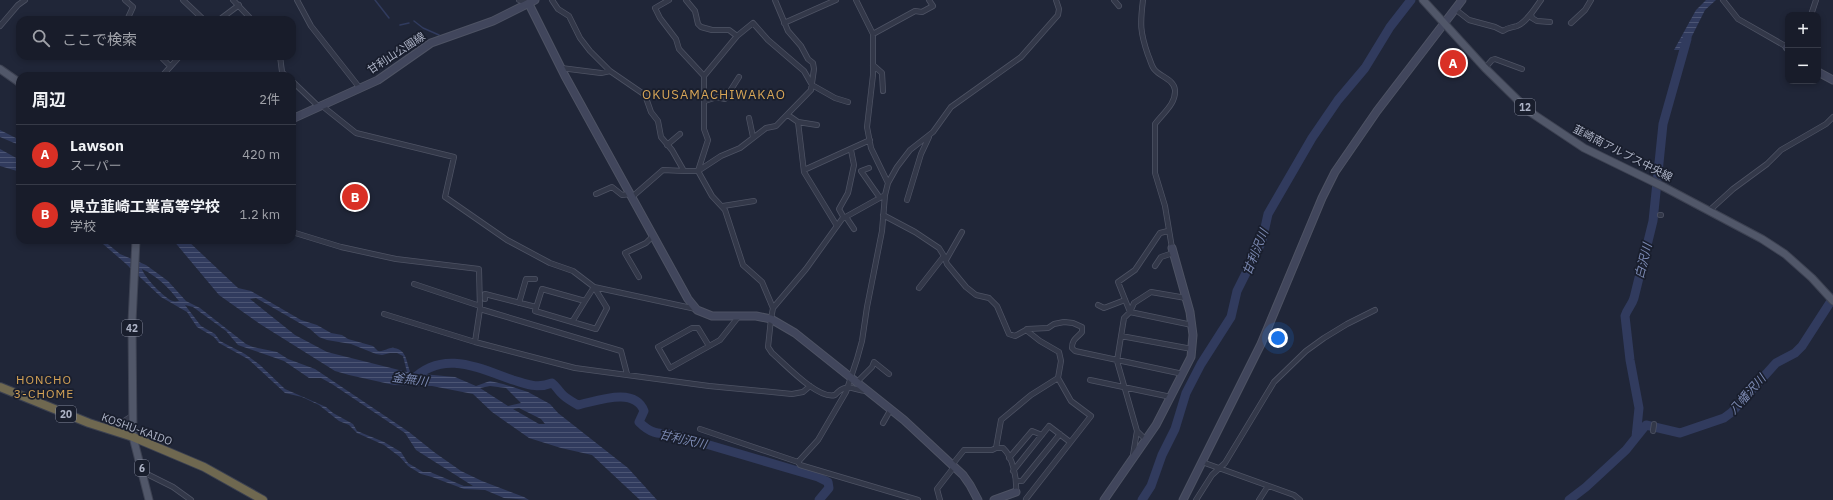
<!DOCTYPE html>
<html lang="ja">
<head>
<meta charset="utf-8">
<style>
  :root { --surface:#181c2a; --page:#252936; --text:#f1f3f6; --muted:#9fa1a8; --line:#363a47; --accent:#d93025 }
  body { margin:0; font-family:"IBM Plex Sans","Noto Sans JP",sans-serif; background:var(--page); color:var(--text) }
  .controls { position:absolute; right:12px; top:12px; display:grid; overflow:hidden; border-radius:8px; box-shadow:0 2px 6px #0003 }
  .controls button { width:36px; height:36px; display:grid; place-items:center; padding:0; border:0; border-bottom:1px solid var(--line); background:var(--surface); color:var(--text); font:20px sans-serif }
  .you { position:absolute; left:1278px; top:338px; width:14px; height:14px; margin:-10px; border:3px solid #fff; border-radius:50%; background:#1a73e8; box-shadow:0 0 0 6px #1a73e833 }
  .badge { display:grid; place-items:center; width:26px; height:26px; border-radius:50%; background:var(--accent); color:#fff; font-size:13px; font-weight:700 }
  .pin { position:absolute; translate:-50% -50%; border:2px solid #fff; box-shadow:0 1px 4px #0006 }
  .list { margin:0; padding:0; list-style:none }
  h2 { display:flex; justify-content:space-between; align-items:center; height:52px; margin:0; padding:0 16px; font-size:17px }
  h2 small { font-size:13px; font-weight:400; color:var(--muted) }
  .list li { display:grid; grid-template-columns:26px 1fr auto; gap:12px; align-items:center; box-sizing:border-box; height:60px; padding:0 16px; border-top:1px solid var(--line) }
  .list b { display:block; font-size:15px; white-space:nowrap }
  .list p { margin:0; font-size:13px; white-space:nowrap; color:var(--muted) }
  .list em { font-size:13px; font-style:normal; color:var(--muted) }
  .icon { flex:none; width:22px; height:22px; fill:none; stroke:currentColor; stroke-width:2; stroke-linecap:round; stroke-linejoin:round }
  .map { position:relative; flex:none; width:1833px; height:500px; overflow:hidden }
  .search { position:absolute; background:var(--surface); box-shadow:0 2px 6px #0003; left:16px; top:16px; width:280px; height:44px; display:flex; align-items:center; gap:10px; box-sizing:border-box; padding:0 14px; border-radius:12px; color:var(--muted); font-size:15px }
  .panel { position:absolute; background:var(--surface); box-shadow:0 2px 6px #0003; left:16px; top:72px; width:280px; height:172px; border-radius:12px }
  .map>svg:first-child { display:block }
  .water { fill:url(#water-rules); fill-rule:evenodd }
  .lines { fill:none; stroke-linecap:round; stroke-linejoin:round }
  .stream { stroke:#313b5e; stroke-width:1.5 }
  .river { stroke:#313b5e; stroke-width:9 }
  .street-casing { stroke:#4e5364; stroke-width:6 }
  .secondary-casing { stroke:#4e5364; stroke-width:9 }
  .primary-casing { stroke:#3d4252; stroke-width:9 }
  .highway-casing { stroke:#3b4050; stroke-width:10 }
  .street { stroke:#333849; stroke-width:4.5 }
  .secondary { stroke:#41465c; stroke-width:7 }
  .primary { stroke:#515769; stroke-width:7 }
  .highway { stroke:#6f6850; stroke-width:8 }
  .labels { text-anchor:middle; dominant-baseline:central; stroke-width:3.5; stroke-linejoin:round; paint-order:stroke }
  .shield { fill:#191e2d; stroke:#818698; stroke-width:1 }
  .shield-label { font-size:10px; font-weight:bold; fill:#adb3c6 }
  .street-label { font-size:11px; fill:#adb3c6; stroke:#191e2d }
  .water-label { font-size:12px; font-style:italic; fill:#7c8ab3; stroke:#191e2d }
  .neighbourhood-label { font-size:12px; letter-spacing:1px; fill:#d7a557; stroke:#191e2d }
  .quarter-label { font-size:13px; letter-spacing:1px; fill:#d7a557; stroke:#191e2d }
</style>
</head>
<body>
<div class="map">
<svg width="1833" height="500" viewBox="0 0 1833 500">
  <defs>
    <pattern id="water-rules" width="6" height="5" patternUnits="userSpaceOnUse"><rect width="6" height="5" fill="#313b5e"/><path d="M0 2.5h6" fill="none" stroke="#4c5574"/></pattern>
  </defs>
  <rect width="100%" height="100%" fill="#202638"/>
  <!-- water -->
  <path class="water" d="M 1706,0 L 1716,0 L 1705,10 L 1685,50 L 1674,50 L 1696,10 Z
    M 0,130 L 20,140 L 20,150 L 19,145 L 0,137 Z
    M 0,149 L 20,160 L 20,175 L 17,171 L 0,166 Z
    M 93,240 L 103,240 L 120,254 L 146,265 L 168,281 L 186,301 L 200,308 L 246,344 L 253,347 L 277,352 L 288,359 L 315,369 L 409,432 L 434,452 L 461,471 L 482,481 L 524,497 L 529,500 L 504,498 L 485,490 L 464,489 L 432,477 L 421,474 L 408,466 L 400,457 L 384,445 L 357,433 L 349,425 L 339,421 L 319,405 L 302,397 L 285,393 L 248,359 L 219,343 L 214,337 L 197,327 L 187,312 L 161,297 L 125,263 L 103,244 ZM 142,269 C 157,276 169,288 179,301 C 177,301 175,302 173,301 C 165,299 144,277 142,269 ZM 185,305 L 193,307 L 226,331 L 238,345 L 284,361 L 309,378 L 321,378 L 332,384 L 405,433 L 416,450 L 473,486 L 464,486 L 430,472 L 423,472 L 408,463 L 401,452 L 384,442 L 357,431 L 353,424 L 333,413 L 326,407 L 285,389 L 260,365 L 245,354 L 220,341 L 215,334 L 201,326 Z
    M 173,240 L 187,240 L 238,288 L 251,291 L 301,320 L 317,325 L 331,333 L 342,335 L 348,339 L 373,346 L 378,351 C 384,352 389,347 394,348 C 408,350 406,364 411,373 L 455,377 L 476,386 L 490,381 L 503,384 L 528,392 L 550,404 L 558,413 L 628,468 L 657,500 L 640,500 L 592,455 L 561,448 L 529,438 L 492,412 L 473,394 L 432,386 L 394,385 L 349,375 L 335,371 L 260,324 L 219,295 ZM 256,298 L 310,329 L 319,337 L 327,340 L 351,344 L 376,354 L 382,355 L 390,353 L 397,353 L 403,356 L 407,372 L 327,352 L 295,335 L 250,299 ZM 490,386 L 506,388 L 521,403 L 508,406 L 480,388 ZM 519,408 L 541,419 L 545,424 L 539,424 L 513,409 Z"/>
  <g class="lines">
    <!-- stream -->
    <path class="stream" d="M 375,0 L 389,18
      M 414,21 L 423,28 L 439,35
      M 400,25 L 409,23"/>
    <!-- river -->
    <path class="river" d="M 412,380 C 443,349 478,368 513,380 C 527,384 537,389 552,383 C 556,386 557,389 561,393 C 565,398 571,401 578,405 C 597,401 635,386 644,411 L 639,422 C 650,433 657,434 672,434 L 818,477 L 828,482 L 829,488 L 819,500
      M 1636,437 L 1639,408 L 1630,360 L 1625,316 C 1627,309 1632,305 1634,298 L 1653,221 L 1663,124 L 1687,39
      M 1142,500 L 1151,486 L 1162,455 L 1175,429 L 1186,393 L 1201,364 L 1231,317 L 1237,291 L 1262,241 L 1268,214 L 1312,138 L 1338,100 L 1365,68 L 1390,27 L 1411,0
      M 1569,500 L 1586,487 L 1626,450 L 1646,425 L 1680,433 L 1724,418 L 1732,412 L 1776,363 L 1795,353 L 1802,346 L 1833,298"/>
    <defs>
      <path id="street" d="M 125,0 L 133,7 L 127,20
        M 183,0 L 204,20
        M 233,0 L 252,20
        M 297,0 L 311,26 L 359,87
        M 519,0 L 528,3
        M 552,0 L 558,9 L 569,16 L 580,38 L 590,51 L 610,71 L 645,95 L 651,112 L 658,121 L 661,137 L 672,150 L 684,171 L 698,171 L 721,156 L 740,148 L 766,128 L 776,126 L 811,90 L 814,69 L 813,63 L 808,59 L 801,46 L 788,31 L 775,0
        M 669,0 L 655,8 L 660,18 L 676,39 L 679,49 L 704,76 L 704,129 L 708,140 L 698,171 L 712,196 L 725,210 L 743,265 L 762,282 L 773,308
        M 686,0 L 695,11 L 698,24 L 701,27 L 712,30 L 729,30 L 737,36
        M 856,0 L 873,34 L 873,75 L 867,127 L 871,148 L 888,183
        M 1114,0 L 1119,6
        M 1143,0 C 1140,24 1140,32 1148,55 C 1150,59 1151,65 1154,69 C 1160,77 1174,79 1175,90 C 1176,104 1163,113 1155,124 L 1155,173 L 1165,206 L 1172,248
        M 1723,0 L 1738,19 L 1787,47 L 1788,46
        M 1455,9 L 1469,20 L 1495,27 L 1503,31 C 1508,27 1511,28 1517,26 C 1527,22 1535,8 1541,0
        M 1531,14 L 1532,18 L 1537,21 L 1550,22
        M 1811,15 L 1816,0
        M 219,20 L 239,5
        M 784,23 L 836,0
        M 1571,23 L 1585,10 L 1591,0
        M 0,26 L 18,5 L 25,0
        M 873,34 L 915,11 L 922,12 L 933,6 L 929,0
        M 160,56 L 170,66
        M 280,56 L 282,72 L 286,76
        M 873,65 L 882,73 L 883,91
        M 561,68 L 601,73 L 610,71
        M 1485,68 L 1492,60 L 1495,59 L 1522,69
        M 162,76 L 180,56
        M 704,76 L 737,36 L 753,23 L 768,40 L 804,71 L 812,85 L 835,98 L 848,102
        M 292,81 L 318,106
        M 705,101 L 717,97 L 725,99 L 739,77
        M 321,105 L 356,133 L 454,157 L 445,197 L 507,240 L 550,263 L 573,271 L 594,287 L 696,309
        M 788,115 L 798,122 L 804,172 L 837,226
        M 749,118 L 753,137
        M 798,122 L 817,125
        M 667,145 L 680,134
        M 869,168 L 861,171 L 880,198
        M 804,170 L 870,140
        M 596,194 L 612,187 L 622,195 L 630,194
        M 632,197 L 663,170 L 684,171
        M 907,200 L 921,154 L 929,137
        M 723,206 L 754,201
        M 1710,210 L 1733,189 L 1767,164 L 1781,150 L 1826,124 L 1833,117
        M 883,215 L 915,232 L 939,248 L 944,256 L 947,264 L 966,287 L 976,295 L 989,298 L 997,306 L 1009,334 L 1015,336 L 1026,330 L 1040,341 L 1059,352 L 1061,361 L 1058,378 L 1071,401 L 1091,416 L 1026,499
        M 1660,215 L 1661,215
        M 846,217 L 854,229
        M 844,218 L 839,209 L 848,193 L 854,165 L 851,150
        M 1168,231 L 1160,233 L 1135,270 L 1118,282 L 1130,312 L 1192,325
        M 292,232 L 341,247 L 396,259 L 479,269 L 480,309 L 475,342 L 575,368 L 709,386 L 792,394 L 803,392 L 810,386
        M 946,260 L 962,232
        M 1155,266 L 1161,257 L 1173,253
        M 639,277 L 625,253 L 646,243 L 653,236
        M 414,284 L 480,306
        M 594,287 L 607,308 L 596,329 L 535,311 L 542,289 L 585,301 Z
        M 919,288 L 944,256
        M 485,299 L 485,294 L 536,307
        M 519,303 L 526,279 L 535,279
        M 1098,305 L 1104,308 L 1125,300
        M 480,309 L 621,351 L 627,374
        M 384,314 L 475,342
        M 572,322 L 585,301
        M 1027,329 L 1048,328 L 1054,324 L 1064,322 L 1073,323 L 1082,327 L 1082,332 C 1077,338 1072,339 1072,348 L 1075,351 L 1183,374
        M 1121,336 L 1192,349
        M 709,346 L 698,328 L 692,328 L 658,347 L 670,368 L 720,340 L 739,316
        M 1090,380 L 1171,397
        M 857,382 L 872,367 L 874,362 L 889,374
        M 868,391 C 852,391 848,381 835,395 C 818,400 785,364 772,353 L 768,347 L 771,319 L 773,308 L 806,269 L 842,219 L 885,195
        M 883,423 L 891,409
        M 700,429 L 798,462 L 800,465 L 918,500
        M 110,430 L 132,416
        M 1137,431 L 1145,439
        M 1653,431 L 1654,424
        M 996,448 L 1001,420 L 1031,395 L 1058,378
        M 1133,455 L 1137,431 L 1117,361 L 1124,318 L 1130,312 L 1134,303 L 1151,292 L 1186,298
        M 1009,458 L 1032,431 L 1042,435
        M 798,462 L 818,440 L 846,392 L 857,359 L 862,341 L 867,307 L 882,231 L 885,195 L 888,183 L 897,167 L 910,150 L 933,132 L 951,107 L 1021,57 L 1058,15 L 1059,9 L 1056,0
        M 1202,462 L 1294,495 L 1300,500
        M 952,465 L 964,450 L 992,450 L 996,448 L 1003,448 C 1013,457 1017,479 1016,492
        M 1013,471 L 1049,426 L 1070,442
        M 143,472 L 173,487 L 191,500
        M 1017,481 L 1022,481 L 1060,434
        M 940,500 L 937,489 L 954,467
        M 1196,500 L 1212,475 L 1225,463 L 1274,382 L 1306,351 L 1324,338 L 1347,324 L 1375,310
        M 1259,500 L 1268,486"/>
      <path id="secondary" d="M 529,4 L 565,76 L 688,299 L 697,310 L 712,316 L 756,316 L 771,319 L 795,333 L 904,420 L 963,475 L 970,485 L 978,500
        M 1787,47 L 1788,48
        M 1818,72 L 1833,80
        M 292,119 L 378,80 L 431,43 L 493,21 L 535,0
        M 994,500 L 1016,492
        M 1104,500 L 1156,425 L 1191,357 L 1193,335 L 1190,312 L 1172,248
        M 1183,500 L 1261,344 L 1322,198 L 1335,172 L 1377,111 L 1462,0"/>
      <path id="primary" d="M 1423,0 L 1485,68 L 1530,112 L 1584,148 L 1664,187 L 1762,239 L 1785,254 L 1812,278 L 1833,301
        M 0,69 L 20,83
        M 136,240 L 132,322 L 133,437 L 149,500"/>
      <path id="highway" d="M 0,387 L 89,423 L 133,437 L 204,467 L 263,500"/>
    </defs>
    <!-- street casing -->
    <use href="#street" class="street-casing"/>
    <!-- secondary casing -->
    <use href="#secondary" class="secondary-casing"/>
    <!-- primary casing -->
    <use href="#primary" class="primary-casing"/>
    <!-- highway casing -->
    <use href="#highway" class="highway-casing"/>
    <!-- street -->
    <use href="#street" class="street"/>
    <!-- secondary -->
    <use href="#secondary" class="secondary"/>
    <!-- primary -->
    <use href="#primary" class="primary"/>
    <!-- highway -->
    <use href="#highway" class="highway"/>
  </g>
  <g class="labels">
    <!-- shield labels -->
    <g class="shield">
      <rect x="1515" y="99" width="20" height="16" rx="3"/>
      <rect x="122" y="320" width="20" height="16" rx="3"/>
      <rect x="56" y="406" width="20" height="16" rx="3"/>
      <rect x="135" y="460" width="14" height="16" rx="3"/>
    </g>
    <g class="shield-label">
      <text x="1525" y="107">12</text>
      <text x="132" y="328">42</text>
      <text x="66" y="414">20</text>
      <text x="142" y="468">6</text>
    </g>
    <!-- street labels -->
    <g class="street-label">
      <text transform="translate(396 53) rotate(-33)">甘利山公園線</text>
      <text transform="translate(1623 153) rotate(27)">韮崎南アルプス中央線</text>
      <text transform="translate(137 429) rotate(20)">KOSHU-KAIDO</text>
    </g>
    <!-- water labels -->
    <g class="water-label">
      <text transform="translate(1255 252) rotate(-68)">甘利沢川</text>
      <text transform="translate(1643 261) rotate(-76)">白沢川</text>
      <text transform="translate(410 379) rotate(8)">釜無川</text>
      <text transform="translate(1747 394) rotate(-48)">八幡沢川</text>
      <text transform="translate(683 439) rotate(13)">甘利沢川</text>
    </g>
    <!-- neighbourhood labels -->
    <g class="neighbourhood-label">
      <text x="44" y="379">HONCHO<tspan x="44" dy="14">3-CHOME</tspan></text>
    </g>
    <!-- quarter labels -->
    <g class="quarter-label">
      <text x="714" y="94">OKUSAMACHIWAKAO</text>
    </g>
  </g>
</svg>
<div class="controls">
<button>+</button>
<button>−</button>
</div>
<div class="you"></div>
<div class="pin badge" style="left:1453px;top:63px">A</div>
<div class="pin badge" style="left:355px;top:197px">B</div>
<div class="search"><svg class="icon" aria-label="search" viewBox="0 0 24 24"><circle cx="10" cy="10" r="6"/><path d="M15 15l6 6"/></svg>ここで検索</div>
<section class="panel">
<h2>周辺<small>2件</small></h2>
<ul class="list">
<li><span class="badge">A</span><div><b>Lawson</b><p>スーパー</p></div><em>420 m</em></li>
<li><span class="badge">B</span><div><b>県立韮崎工業高等学校</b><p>学校</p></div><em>1.2 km</em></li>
</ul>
</section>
</div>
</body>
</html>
